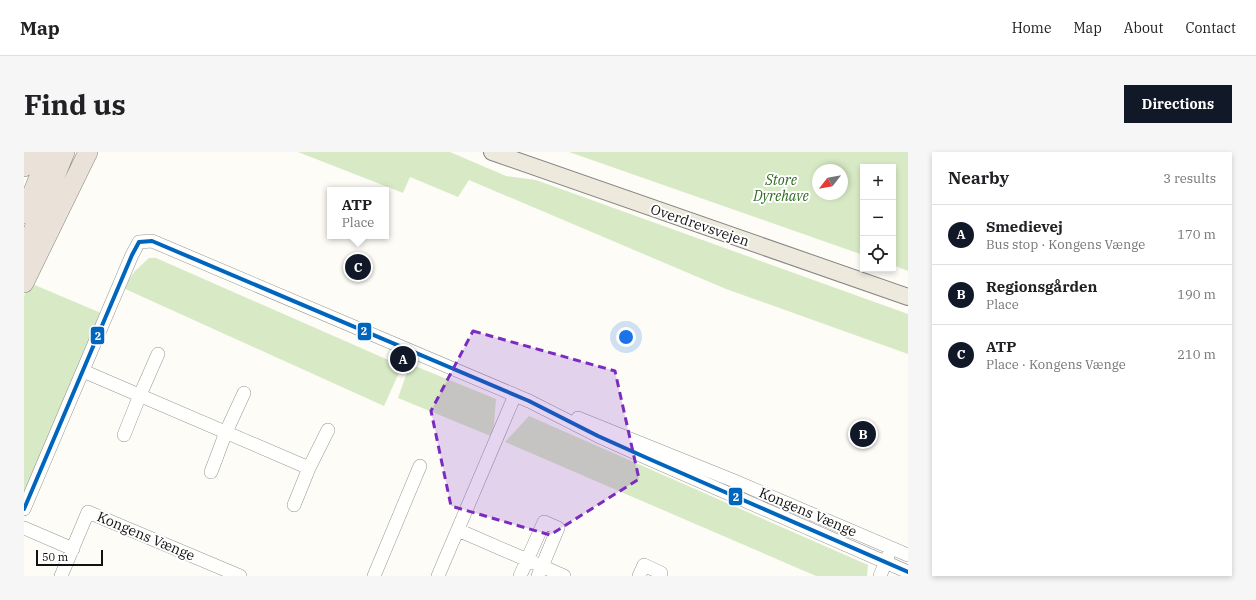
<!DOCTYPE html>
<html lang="en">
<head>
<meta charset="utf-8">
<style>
  :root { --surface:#fff; --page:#f6f6f6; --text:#202124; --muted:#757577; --line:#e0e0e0; --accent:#111827 }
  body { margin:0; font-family:"IBM Plex Serif",serif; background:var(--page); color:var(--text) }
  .controls { position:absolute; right:12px; top:12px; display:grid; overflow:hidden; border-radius:0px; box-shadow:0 2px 6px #0003 }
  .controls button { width:36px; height:36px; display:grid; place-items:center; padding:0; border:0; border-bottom:1px solid var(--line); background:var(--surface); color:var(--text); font:20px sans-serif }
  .compass { position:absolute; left:788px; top:12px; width:36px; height:36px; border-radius:50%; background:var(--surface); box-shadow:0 2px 6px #0003; rotate:239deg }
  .scale { position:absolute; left:12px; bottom:10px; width:67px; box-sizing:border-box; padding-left:4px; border:2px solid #111; border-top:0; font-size:11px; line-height:14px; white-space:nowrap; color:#111; -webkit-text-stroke:3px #fff; paint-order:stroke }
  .you { position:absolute; left:602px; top:185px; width:14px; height:14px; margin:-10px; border:3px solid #fff; border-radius:50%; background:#1a73e8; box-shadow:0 0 0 6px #1a73e833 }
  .badge { display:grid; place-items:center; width:26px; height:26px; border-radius:50%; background:var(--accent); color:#fff; font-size:13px; font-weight:700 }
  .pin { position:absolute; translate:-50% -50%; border:2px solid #fff; box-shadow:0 1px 4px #0006 }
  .popup { position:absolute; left:303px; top:35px; width:62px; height:52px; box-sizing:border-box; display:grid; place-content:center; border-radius:0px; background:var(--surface); filter:drop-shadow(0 1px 3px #0005); font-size:13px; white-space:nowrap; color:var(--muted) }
  .popup b { font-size:15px; color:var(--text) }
  .popup::after { content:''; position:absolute; left:50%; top:100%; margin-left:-8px; border:8px solid transparent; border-top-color:var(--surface) }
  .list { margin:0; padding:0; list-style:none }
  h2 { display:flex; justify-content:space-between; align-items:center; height:52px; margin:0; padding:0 16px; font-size:17px }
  h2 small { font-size:13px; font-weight:400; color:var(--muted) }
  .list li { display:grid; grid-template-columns:26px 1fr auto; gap:12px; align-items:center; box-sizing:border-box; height:60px; padding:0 16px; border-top:1px solid var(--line) }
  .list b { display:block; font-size:15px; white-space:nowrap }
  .list p { margin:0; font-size:13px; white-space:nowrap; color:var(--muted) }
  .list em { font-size:13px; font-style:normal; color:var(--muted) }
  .icon { flex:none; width:22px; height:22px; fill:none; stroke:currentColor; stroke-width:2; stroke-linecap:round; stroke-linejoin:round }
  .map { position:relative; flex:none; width:884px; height:424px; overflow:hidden; border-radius:0px }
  header { display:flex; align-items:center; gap:24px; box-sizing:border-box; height:56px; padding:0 20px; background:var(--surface); border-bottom:1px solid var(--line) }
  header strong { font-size:19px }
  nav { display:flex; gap:22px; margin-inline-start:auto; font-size:14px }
  .intro { display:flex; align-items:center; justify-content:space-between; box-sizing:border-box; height:96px; padding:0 24px }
  h1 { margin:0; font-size:28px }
  .button { padding:10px 18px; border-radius:0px; background:var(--accent); color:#fff; font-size:14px; font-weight:700 }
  main { display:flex; gap:24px; padding:0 24px }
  aside { flex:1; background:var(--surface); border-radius:0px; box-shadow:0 2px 6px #0003 }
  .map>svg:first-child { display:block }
  .forest { fill:#d8eac5; fill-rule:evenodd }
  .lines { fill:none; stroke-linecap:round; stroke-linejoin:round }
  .minor-casing { stroke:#979795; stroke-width:14 }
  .major-casing { stroke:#858482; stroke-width:18 }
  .highway-casing { stroke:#858482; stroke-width:20 }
  .minor { stroke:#fffffe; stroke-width:13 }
  .major { stroke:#ede9dc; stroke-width:16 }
  .highway { stroke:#eae1d8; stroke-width:19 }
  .bus-1-casing { stroke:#fff; stroke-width:7 }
  .bus-1 { stroke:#0065bd; stroke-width:4 }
  .marked { fill:#7b2cbf; fill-opacity:0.2; stroke:#7b2cbf; stroke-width:3; stroke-dasharray:8 5; stroke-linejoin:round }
  .labels { text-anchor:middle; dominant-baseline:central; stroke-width:4; stroke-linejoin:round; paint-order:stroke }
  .park-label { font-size:14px; font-style:italic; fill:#2f6b1f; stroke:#fff }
  .street-label { font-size:14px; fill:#111; stroke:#fff }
  .line-badge { stroke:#fff; stroke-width:1.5 }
  .badge-label { font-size:11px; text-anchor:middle; font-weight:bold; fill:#fff }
</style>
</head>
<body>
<header>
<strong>Map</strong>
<nav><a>Home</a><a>Map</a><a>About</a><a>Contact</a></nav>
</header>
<div class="intro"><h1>Find us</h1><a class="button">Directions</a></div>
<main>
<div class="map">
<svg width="884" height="424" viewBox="0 0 884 424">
  <rect width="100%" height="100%" fill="#fdfcf7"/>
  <!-- forest -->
  <path class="forest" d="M 274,0 L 426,0 L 482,24 L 512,28 L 884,162 L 884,202 L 702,137 L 445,28 L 434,45 L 386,25 L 379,41 Z
    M 545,0 L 884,0 L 884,119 L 869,113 L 869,15 L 839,15 L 839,103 ZM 794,18 L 818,18 L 818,42 L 794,42 Z
    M 125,106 L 132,106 L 378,214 L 360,254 L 99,136 L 111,119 Z
    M 6,131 L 77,161 L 0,341 L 0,144 Z
    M 386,212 L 472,247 L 469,285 L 374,246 Z
    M 505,264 L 844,413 L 843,424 L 792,424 L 481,290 Z"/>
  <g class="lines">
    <defs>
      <path id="minor" d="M 59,219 L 285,316
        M 554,266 L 708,328 L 884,403
        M 100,283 L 116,243 L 134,202
        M 187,320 L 202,280 L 220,241
        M 270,353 L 285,316 L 304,278
        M 0,357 L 108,103 L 115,90 L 128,89 L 505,249 L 574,284 L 623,306 L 884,420
        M 0,376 L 49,397
        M 434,378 L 540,424
        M 37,424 L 64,360 L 216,424
        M 350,424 L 396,314
        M 414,424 L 491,243
        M 496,424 L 520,370 L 534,376 L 514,424
        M 615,424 L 620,413 L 637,421
        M 856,424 L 864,404"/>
      <path id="major" d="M 468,0 L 884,145"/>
      <path id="highway" d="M 0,15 L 5,0
        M 0,62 L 25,0
        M 0,101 L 41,0
        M 0,131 L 64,0"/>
    </defs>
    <!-- minor casing -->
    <use href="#minor" class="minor-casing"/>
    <!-- major casing -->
    <use href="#major" class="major-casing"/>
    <!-- highway casing -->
    <use href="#highway" class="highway-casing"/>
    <!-- minor -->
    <use href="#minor" class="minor"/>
    <!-- major -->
    <use href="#major" class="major"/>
    <!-- highway -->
    <use href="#highway" class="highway"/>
    <defs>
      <path id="bus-1" d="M 0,357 L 108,103 L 115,90 L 128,89 L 505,249 L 574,284 L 623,306 L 884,420"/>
    </defs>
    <!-- bus-1 casing -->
    <use href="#bus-1" class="bus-1-casing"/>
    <!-- bus-1 -->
    <use href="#bus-1" class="bus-1"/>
  </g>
  <!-- marked area -->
  <path class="marked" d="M 449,179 L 591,219 L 615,327 L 526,383 L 427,354 L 407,259 Z"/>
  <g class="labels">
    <!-- park labels -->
    <g class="park-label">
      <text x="757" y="28">Store<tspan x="757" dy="16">Dyrehave</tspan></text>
    </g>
    <!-- street labels -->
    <g class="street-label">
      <text transform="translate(676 73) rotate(19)">Overdrevsvejen</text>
      <text transform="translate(784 360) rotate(23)">Kongens Vænge</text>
      <text transform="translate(122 384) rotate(23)">Kongens Vænge</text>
    </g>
  </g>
  <g class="line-badge">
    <rect x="333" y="170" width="15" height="19" rx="4" fill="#0065bd"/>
    <rect x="66" y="174" width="15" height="19" rx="4" fill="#0065bd"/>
    <rect x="704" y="335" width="15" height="19" rx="4" fill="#0065bd"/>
  </g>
  <g class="badge-label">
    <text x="340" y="183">2</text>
    <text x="74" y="188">2</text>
    <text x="712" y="349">2</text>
  </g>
</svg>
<div class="controls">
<button>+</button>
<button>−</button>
<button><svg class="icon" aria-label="locate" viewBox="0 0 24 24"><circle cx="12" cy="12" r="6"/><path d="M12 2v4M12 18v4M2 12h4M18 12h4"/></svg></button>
</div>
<svg class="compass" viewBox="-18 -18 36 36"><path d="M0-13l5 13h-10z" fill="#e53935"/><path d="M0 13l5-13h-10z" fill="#757577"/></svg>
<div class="scale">50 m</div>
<div class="you"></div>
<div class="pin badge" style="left:379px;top:207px">A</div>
<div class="pin badge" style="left:839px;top:282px">B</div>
<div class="pin badge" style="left:334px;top:115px">C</div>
<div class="popup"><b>ATP</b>Place</div>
</div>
<aside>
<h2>Nearby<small>3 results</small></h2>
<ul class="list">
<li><span class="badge">A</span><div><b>Smedievej</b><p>Bus stop · Kongens Vænge</p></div><em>170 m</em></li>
<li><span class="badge">B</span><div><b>Regionsgården</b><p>Place</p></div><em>190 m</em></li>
<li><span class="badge">C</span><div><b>ATP</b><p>Place · Kongens Vænge</p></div><em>210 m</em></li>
</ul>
</aside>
</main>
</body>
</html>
